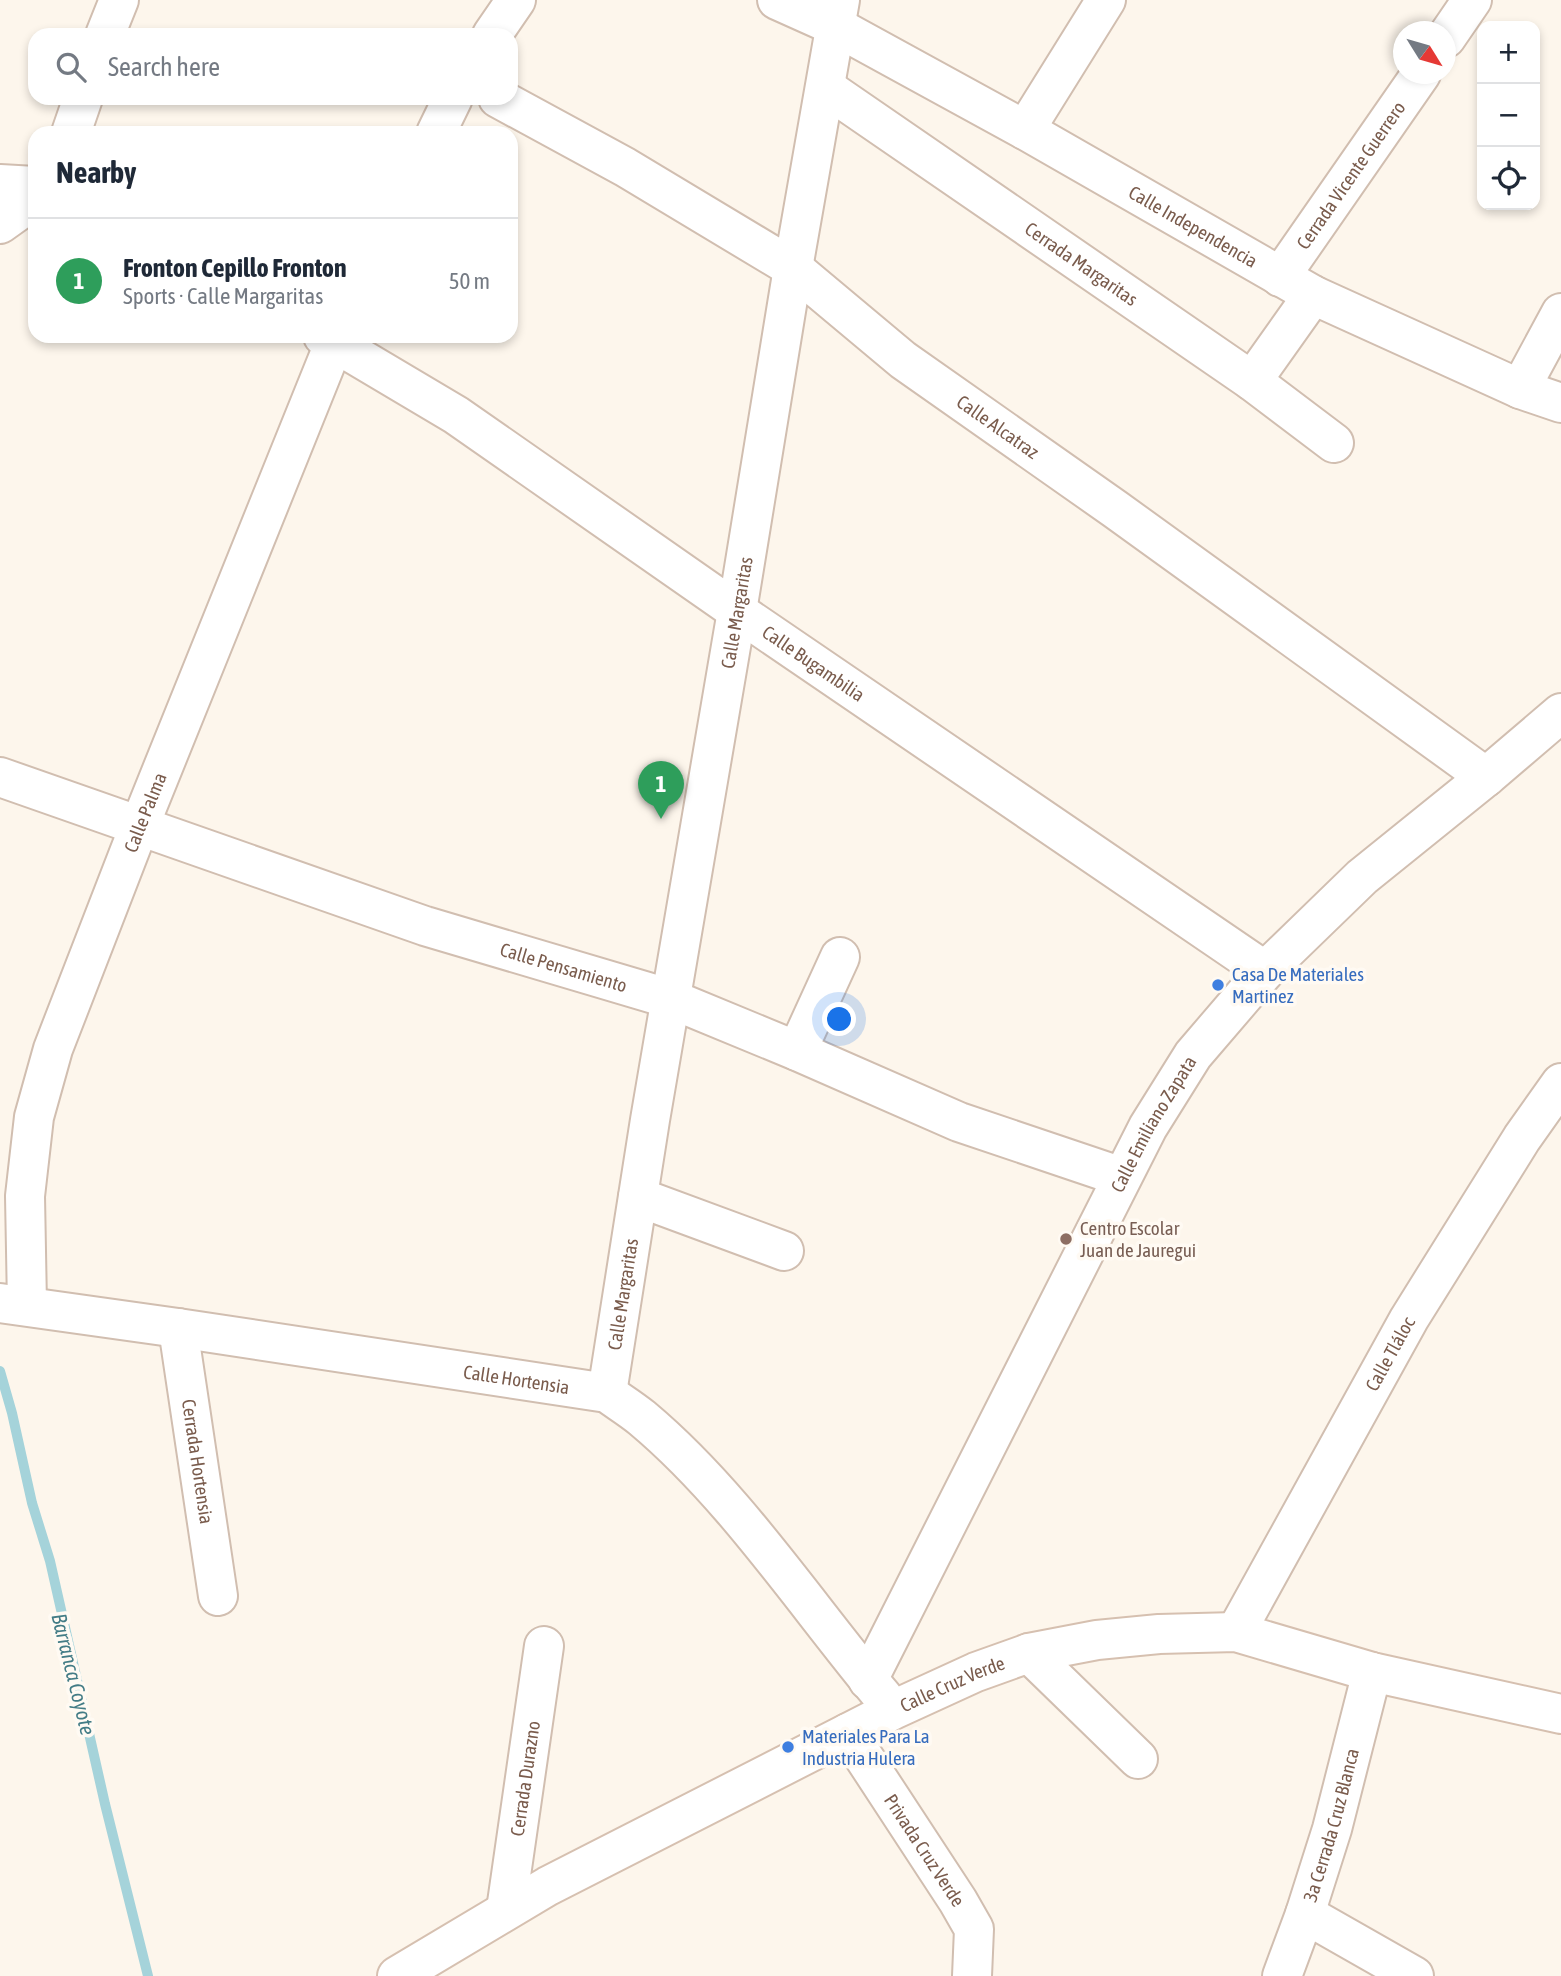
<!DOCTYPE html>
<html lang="en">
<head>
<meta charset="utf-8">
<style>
  :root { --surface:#fff; --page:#f6f6f7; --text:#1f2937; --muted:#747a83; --line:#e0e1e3; --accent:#e76f51 }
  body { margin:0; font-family:"Asap Condensed",sans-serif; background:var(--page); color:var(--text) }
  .controls { position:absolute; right:21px; top:21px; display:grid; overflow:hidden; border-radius:14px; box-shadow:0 4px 10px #0003 }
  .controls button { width:63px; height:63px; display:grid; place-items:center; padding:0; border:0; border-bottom:2px solid var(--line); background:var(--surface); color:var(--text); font:35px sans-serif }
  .compass { position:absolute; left:1393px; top:21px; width:63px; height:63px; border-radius:50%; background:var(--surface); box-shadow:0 4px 10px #0003; rotate:127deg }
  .you { position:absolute; left:840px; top:1020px; width:24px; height:24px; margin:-18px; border:5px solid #fff; border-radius:50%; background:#1a73e8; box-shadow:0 0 0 10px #1a73e833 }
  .badge { display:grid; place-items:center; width:46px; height:46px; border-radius:50%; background:var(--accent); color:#fff; font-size:23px; font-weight:700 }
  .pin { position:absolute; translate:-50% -58px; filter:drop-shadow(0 2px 4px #0008) }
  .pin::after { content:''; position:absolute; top:37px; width:24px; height:21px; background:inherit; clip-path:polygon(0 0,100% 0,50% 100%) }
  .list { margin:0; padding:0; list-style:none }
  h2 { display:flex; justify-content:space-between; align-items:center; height:91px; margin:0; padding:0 28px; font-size:30px }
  h2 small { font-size:23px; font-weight:400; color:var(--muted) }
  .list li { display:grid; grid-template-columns:46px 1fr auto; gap:21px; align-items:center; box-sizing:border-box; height:126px; padding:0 28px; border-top:2px solid var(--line) }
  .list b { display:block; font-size:26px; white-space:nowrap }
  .list p { margin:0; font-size:23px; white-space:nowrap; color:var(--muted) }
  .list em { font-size:23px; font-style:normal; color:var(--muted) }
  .icon { flex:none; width:38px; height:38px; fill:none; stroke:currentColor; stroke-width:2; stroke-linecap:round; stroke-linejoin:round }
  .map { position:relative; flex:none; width:1561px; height:1976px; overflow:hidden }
  .search { position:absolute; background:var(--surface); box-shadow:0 4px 10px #0003; left:28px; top:28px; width:490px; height:77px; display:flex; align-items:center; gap:18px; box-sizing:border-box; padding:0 24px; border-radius:21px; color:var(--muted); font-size:26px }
  .panel { position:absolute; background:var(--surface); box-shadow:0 4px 10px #0003; left:28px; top:126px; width:490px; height:217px; border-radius:21px }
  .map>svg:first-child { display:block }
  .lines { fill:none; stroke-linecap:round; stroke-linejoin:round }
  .stream { stroke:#a5d3da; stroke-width:10 }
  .street-casing { stroke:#d1beb0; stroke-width:42 }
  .secondary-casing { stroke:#d6c0b0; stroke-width:42 }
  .street { stroke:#fff; stroke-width:38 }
  .secondary { stroke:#fff; stroke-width:38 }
  .shop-dot { fill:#3f7fe0; stroke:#fffaf3; stroke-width:2.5 }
  .education-dot { fill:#8d6e63; stroke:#fffaf3; stroke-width:2.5 }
  .labels { text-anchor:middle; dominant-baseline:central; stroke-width:7; stroke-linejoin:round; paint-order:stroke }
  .street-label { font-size:19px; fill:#7a5c4d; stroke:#fffaf3 }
  .shop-label { font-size:19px; fill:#366cbe; stroke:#fffaf3; text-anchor:start }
  .education-label { font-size:19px; fill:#785e54; stroke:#fffaf3; text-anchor:start }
  .water-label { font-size:21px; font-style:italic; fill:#437c86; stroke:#fffaf3 }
</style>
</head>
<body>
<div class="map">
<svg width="1561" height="1976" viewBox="0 0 1561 1976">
  <rect width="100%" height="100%" fill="#fdf6ec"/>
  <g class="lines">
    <!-- stream -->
    <path class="stream" d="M 0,1371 L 12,1413 L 32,1503 L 50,1561 L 105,1804 L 148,1976"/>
    <defs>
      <g id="street">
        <path id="s1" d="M 777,0 L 835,26 L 1025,130 L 1313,295 L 1520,389 L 1561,403"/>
        <path d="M 105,35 L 119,0"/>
        <path d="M 492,35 L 516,0"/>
        <path d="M 1446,38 L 1472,0"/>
        <path id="s2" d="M 826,88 L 1252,381 L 1334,443"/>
        <path id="s3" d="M 498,98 L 625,167 L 793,268 L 903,360 L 1115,509 L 1486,777"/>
        <path d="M 1025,130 L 1106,0"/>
        <path d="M 71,133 L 83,98"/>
        <path d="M 436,133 L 453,98"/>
        <path d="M 0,184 L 35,186"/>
        <path d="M 0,224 L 35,199"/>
        <path id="s4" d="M 1280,277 L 1421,74"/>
        <path id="s5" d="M 323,336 L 456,415 L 737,611 L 1265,971"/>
        <path d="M 1252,381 L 1313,295"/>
        <path d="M 1520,389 L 1561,313"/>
        <path id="s6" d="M 0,777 L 425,926 L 671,999 L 797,1051 L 959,1122 L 1122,1177"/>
        <path d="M 797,1051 L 840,957"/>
        <path d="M 638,1197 L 784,1251"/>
        <path id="s7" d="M 0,1303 L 178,1328 L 607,1393 C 618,1401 631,1409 642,1418 C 734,1495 806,1605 883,1697"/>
        <path id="s8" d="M 27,1305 L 25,1196 L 34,1117 L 53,1049 L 139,827 L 337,336"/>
        <path id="s9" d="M 178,1328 L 218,1596"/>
        <path id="s10" d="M 607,1393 L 650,1120 L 737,611 L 793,268 L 840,0"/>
        <path id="s11" d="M 1236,1632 L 1409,1319 L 1522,1138 L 1561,1083"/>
        <path d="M 1029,1653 L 1138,1759"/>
        <path id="s12" d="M 868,1680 L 1148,1127 L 1193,1055 L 1265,971 L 1362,877 L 1486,777 L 1561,713"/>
        <path id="s13" d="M 848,1733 L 958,1901 L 974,1929 L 972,1976"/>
        <path id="s14" d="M 506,1910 L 544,1646"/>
        <path d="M 1305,1914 L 1414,1976"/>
        <path id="s15" d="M 1282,1976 L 1305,1914 L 1332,1829 L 1372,1672"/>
      </g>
      <g id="secondary">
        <path id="s16" d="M 397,1976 L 548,1886 L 893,1710 L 976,1672 L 1029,1653 L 1097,1640 L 1159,1634 L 1236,1632 L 1372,1672 L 1561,1714"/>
      </g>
    </defs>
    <!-- street casing -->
    <use href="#street" class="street-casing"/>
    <!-- secondary casing -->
    <use href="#secondary" class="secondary-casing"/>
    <!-- street -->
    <use href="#street" class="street"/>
    <!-- secondary -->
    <use href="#secondary" class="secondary"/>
  </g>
  <!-- markers -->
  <g class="shop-dot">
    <circle cx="1218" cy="985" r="7"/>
    <circle cx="788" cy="1747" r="7"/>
  </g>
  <circle class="education-dot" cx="1066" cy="1239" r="7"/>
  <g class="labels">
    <!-- street labels -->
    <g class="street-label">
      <text stroke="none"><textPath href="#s4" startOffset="124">Cerrada Vicente Guerrero</textPath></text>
      <text stroke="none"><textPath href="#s1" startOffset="474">Calle Independencia</textPath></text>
      <text stroke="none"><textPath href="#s2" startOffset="310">Cerrada Margaritas</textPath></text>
      <text stroke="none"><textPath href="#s3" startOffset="600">Calle Alcatraz</textPath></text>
      <text stroke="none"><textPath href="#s10" startOffset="791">Calle Margaritas</textPath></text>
      <text stroke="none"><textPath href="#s5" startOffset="590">Calle Bugambilia</textPath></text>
      <text stroke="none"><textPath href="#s8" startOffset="513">Calle Palma</textPath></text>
      <text stroke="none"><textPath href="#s6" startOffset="595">Calle Pensamiento</textPath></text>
      <text stroke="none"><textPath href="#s12" startOffset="625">Calle Emiliano Zapata</textPath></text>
      <text stroke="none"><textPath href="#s10" startOffset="100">Calle Margaritas</textPath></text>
      <text stroke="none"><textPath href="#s11" startOffset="318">Calle Tláloc</textPath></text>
      <text stroke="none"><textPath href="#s7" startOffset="522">Calle Hortensia</textPath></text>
      <text stroke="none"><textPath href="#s9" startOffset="135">Cerrada Hortensia</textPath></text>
      <text stroke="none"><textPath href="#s16" startOffset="628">Calle Cruz Verde</textPath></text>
      <text stroke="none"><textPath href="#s14" startOffset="133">Cerrada Durazno</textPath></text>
      <text stroke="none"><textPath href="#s15" startOffset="159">3a Cerrada Cruz Blanca</textPath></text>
      <text stroke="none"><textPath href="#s13" startOffset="140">Privada Cruz Verde</textPath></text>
    </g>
    <!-- shop labels -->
    <g class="shop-label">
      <text x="1232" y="974">Casa De Materiales<tspan x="1232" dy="22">Martinez</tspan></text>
      <text x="802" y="1736">Materiales Para La<tspan x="802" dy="22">Industria Hulera</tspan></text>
    </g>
    <!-- education labels -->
    <g class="education-label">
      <text x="1080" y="1228">Centro Escolar<tspan x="1080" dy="22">Juan de Jauregui</tspan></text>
    </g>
    <!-- water labels -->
    <g class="water-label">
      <text transform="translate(74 1674) rotate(76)">Barranca Coyote</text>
    </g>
  </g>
</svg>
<div class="controls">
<button>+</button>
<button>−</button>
<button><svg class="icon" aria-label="locate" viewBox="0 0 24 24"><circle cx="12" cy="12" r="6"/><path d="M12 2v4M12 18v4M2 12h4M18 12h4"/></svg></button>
</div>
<svg class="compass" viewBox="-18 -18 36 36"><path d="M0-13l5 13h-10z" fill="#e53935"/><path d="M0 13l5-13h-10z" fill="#747a83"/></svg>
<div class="you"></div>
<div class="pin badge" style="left:661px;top:819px;background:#2e9e5b">1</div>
<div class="search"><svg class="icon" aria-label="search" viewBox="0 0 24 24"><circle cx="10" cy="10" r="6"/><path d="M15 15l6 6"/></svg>Search here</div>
<section class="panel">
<h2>Nearby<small></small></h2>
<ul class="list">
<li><span class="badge" style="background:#2e9e5b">1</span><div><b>Fronton Cepillo Fronton</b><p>Sports · Calle Margaritas</p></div><em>50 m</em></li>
</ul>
</section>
</div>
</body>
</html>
